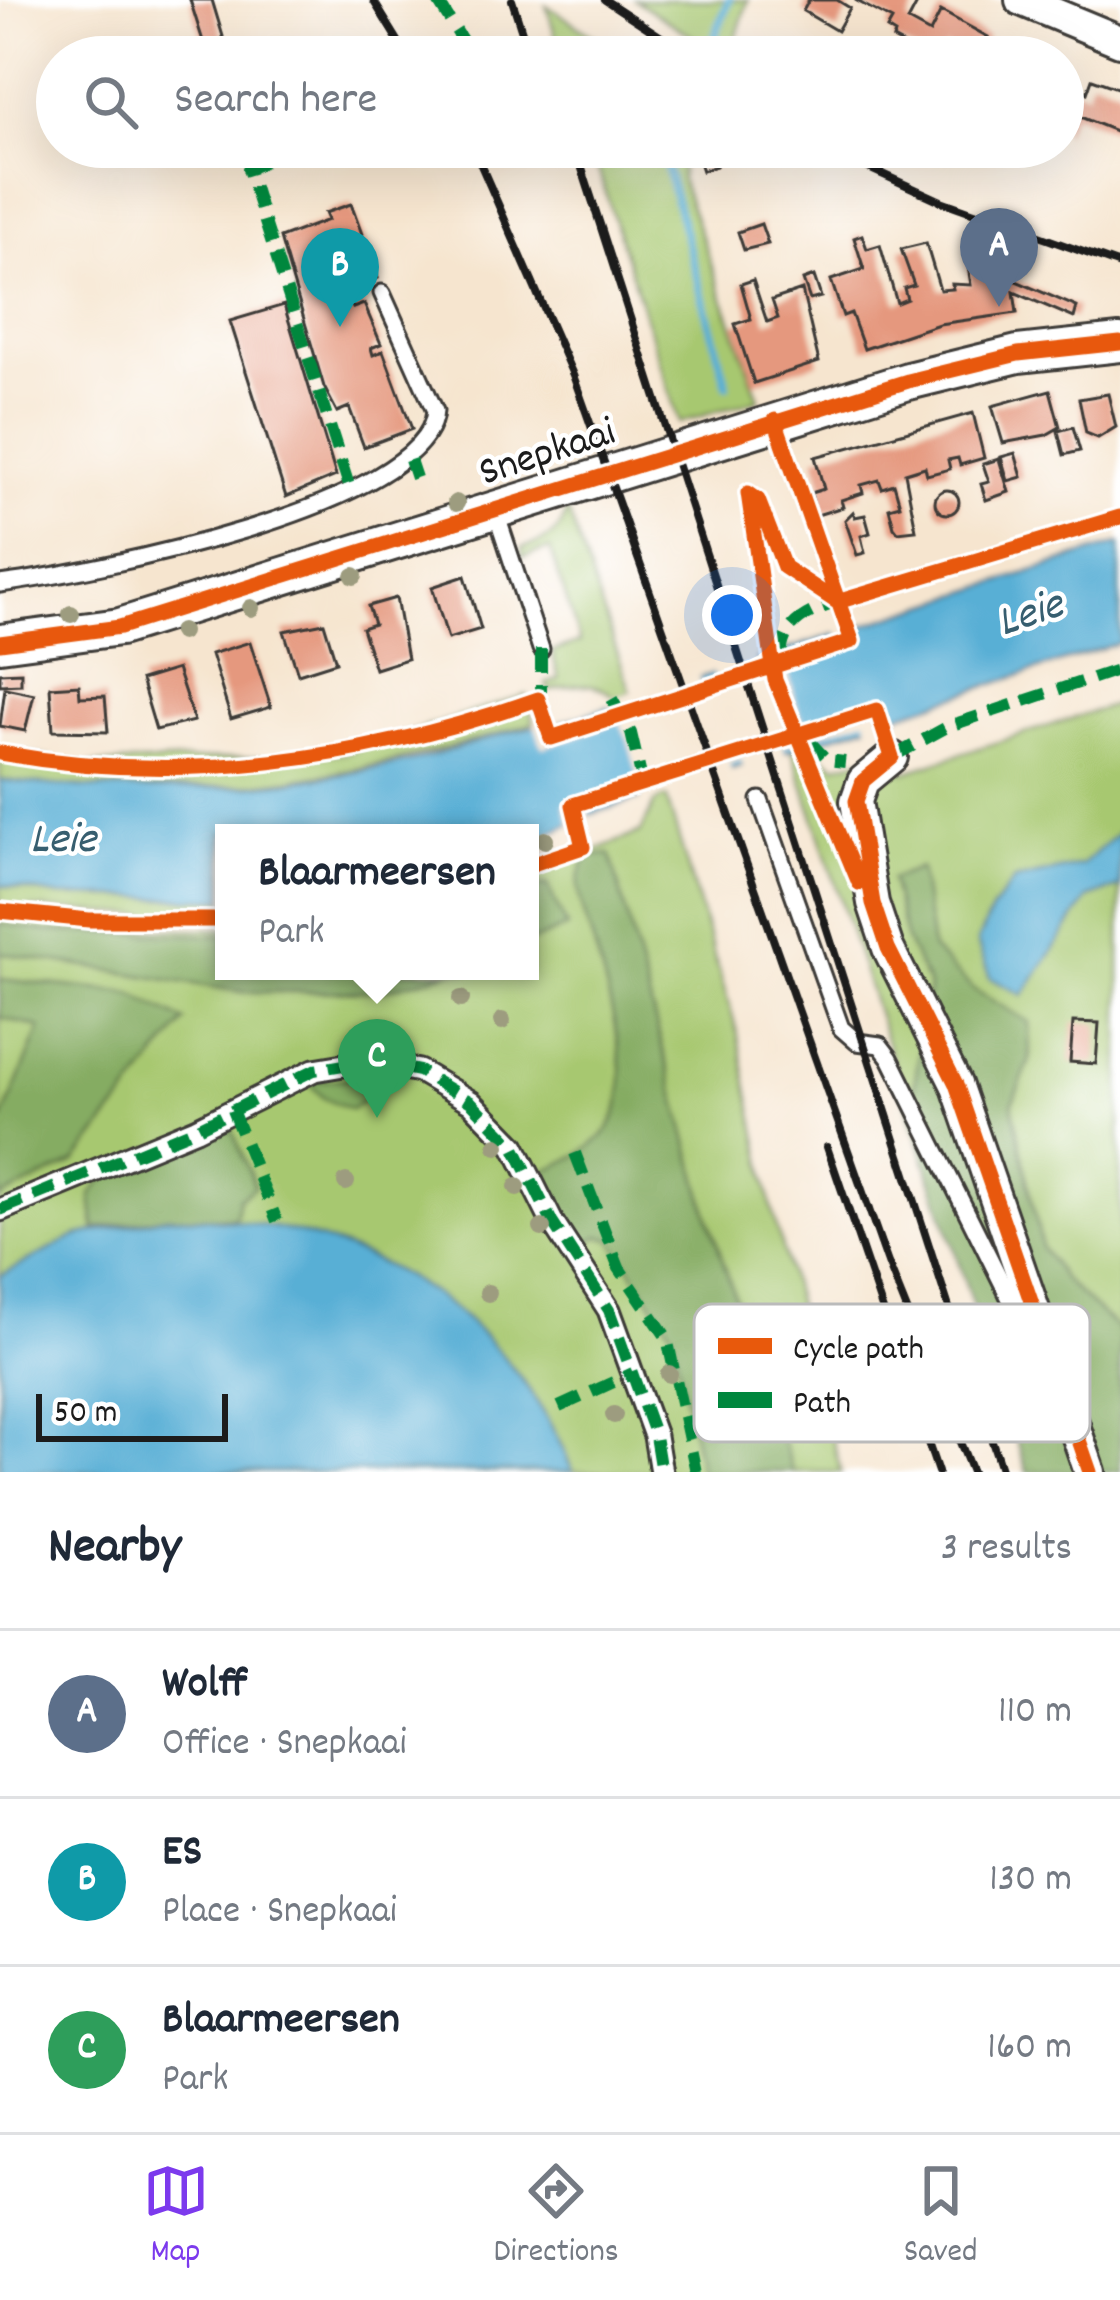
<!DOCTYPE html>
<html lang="en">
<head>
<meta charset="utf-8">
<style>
  :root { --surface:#fff; --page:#f2f2f3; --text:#1f2937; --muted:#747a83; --line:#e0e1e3; --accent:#7c3aed }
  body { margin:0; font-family:Dekko,sans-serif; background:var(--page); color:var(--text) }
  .scale { position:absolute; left:36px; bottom:30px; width:192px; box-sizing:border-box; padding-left:12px; border:6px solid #1c1c1c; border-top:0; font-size:33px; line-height:42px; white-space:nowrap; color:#1c1c1c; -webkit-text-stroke:9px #fff; paint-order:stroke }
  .you { position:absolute; left:732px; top:615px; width:42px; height:42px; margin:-30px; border:9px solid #fff; border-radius:50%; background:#1a73e8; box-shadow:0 0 0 18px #1a73e833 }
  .badge { display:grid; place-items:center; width:78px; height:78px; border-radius:50%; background:var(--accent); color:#fff; font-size:39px; font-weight:700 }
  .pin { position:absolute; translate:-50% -99px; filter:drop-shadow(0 3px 6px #0008) }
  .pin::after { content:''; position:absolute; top:63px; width:42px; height:36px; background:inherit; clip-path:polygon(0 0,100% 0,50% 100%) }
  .popup { position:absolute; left:215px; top:824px; width:324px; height:156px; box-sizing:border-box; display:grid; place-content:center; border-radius:0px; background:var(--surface); filter:drop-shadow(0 3px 9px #0005); font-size:39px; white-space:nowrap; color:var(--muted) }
  .popup b { font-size:45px; color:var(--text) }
  .popup::after { content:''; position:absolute; left:50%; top:100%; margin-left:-24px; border:24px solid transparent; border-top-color:var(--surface) }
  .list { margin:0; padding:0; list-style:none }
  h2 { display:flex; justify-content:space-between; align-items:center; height:156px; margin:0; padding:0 48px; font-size:51px }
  h2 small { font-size:39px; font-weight:400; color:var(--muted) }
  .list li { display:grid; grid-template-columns:78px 1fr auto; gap:36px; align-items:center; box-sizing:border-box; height:168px; padding:0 48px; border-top:3px solid var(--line) }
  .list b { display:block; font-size:45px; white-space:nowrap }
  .list p { margin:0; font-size:39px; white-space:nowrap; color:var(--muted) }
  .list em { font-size:39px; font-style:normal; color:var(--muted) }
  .icon { flex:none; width:66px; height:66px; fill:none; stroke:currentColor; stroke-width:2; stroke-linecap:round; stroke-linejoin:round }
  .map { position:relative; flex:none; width:1120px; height:1472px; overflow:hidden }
  .search { position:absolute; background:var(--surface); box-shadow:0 12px 48px #0002; left:36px; right:36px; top:36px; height:132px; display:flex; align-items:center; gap:30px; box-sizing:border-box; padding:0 42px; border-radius:66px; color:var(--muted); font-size:45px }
  .sheet { height:660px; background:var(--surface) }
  nav { display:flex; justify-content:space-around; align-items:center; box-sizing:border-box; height:168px; border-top:3px solid var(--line); background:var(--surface); font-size:33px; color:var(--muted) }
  nav a { display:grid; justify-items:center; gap:6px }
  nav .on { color:var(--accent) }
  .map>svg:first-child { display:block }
  .green { fill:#a7c870; stroke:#627246; stroke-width:3 }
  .forest { fill:#85ac62; stroke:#50643f; stroke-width:3 }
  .water { fill:#58afd5; stroke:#3a6678; stroke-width:3 }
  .pier { fill:#f6e5cf }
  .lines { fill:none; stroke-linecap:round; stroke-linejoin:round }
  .stream { stroke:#58afd5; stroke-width:8 }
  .building { fill:#e5987e }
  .service-casing { stroke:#3d3a37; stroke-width:21 }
  .pedestrian-casing { stroke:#3d3a37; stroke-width:27 }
  .minor-casing { stroke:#3d3a37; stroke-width:36 }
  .tertiary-casing { stroke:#3d3a37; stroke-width:42 }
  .service { stroke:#fff; stroke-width:15 }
  .pedestrian { stroke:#fff; stroke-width:21 }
  .minor { stroke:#fff; stroke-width:30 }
  .tertiary { stroke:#fff; stroke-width:36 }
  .rail { stroke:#1c1c1c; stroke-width:8 }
  .quiet { stroke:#00873e; stroke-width:12; stroke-dasharray:24 12; stroke-linecap:butt }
  .cycleway-casing { stroke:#fff; stroke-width:22 }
  .cycleway { stroke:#e8590c; stroke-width:15 }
  .tree { fill:#9d9c7f }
  .labels { text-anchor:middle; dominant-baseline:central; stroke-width:9; stroke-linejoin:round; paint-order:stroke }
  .street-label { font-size:42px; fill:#1c1c1c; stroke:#fff }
  .water-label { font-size:45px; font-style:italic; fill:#375e6f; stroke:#fff }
  .key { fill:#fff; stroke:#bbb; stroke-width:3 }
  .key-label { font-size:33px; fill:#1c1c1c }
</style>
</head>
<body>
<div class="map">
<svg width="1120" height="1472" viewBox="0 0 1120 1472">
  <rect width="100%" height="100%" fill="#fff"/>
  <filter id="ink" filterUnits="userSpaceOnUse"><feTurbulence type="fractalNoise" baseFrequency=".00833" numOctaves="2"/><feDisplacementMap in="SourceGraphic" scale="24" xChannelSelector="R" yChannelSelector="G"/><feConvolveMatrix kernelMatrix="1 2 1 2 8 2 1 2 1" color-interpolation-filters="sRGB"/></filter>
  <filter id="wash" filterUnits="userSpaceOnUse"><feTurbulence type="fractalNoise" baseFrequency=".004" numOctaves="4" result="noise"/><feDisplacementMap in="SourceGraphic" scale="48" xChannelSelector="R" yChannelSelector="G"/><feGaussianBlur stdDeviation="2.7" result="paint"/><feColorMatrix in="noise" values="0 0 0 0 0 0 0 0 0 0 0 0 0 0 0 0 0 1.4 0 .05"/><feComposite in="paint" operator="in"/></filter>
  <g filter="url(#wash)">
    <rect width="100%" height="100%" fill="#f6e5cf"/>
    <!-- green -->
    <path class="green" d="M 635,0 L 748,0 L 730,57 L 724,57 Z
      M 546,5 L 626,57 L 562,57 Z
      M 591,147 L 681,147 L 681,179 L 759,399 L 679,423 Z
      M 567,508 L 631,692 L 615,698 C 596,678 573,685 548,691 L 546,684 L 559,679 L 552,652 L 580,642 L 550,549 L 522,557 L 522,548 C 546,541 563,534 567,508 Z
      M 527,695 L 534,723 C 346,782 197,803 0,780 L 0,748 L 81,765 L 345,753 Z
      M 1120,703 L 1120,1472 L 929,989 L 910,1114 L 792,750 L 807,746 L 836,765 L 879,755 L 904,772 Z
      M 666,796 L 737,1031 L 771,1205 L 841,1472 L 0,1472 L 0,916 L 93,929 L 224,929 L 224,971 L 530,971 L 530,876 L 641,832 L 654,803 Z
      M 0,885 L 61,896 L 224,899 L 224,914 L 177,917 L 13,907 L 0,904 Z"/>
    <!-- forest -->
    <path class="forest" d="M 610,854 L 709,1219 L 793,1472 L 700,1472 L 672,1332 L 611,1239 L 600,1236 L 579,1248 L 563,1227 L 539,1173 C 572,1160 612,1142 620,1102 C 629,1061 601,967 588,926 C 580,900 571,879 589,856 Z
      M 920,868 L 932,949 L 973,989 L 1029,1022 L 1030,1060 L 1012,1104 L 1042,1248 L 1064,1280 L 1120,1331 L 1120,1472 L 1027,1472 L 910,1114 L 929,986 L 906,940 L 891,879 Z
      M 547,885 L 567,927 L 530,943 L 530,888 Z
      M 0,923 L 44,931 L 224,936 L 224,971 L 453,971 L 381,991 L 244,992 L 0,953 Z
      M 0,979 L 130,993 L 185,1021 L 75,1162 L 0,1198 L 0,1126 L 40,1028 L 0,1017 Z
      M 380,1076 L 365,1100 L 351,1109 L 324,1098 L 308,1082 Z
      M 219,1126 L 232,1129 L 255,1187 L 239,1198 L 235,1218 L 167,1217 L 95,1229 L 91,1195 L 109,1170 Z"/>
    <!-- water -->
    <path class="water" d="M 1120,543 L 1120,643 L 592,814 L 530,842 L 530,833 L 224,833 L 224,899 L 61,896 L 0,885 L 0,780 C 141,797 276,792 415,760 C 463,749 508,728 558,723 Z
      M 1120,831 L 1120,887 L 1088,898 L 1023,995 L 990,978 L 977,942 L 992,909 L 1014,880 L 1082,865 Z
      M 167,1217 C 347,1217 503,1299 573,1472 L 0,1472 L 0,1276 L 76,1236 Z"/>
    <!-- pier -->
    <path class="pier" d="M 855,619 L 863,643 L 787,668 L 798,709 L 806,727 L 881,703 L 888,726 L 870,731 L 866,719 L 813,736 L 820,748 L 812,750 L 803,740 L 783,746 L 787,758 L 759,767 L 745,771 L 741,760 L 729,764 L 733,775 L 650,802 L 641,805 L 640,792 L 588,809 L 591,822 L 573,831 L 564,805 L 639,780 L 628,741 L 620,722 L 542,748 L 534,723 L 556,717 L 561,730 L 615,713 L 606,700 L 696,671 L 701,685 L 715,681 L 711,666 L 753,652 L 757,666 L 767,664 L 766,656 L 786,641 L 787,657 L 840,640 L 835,625 Z"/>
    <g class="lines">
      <!-- stream -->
      <path class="stream" d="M 707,57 L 729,0
        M 666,147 L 667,170 L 727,385"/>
    </g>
    <g id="blocks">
      <!-- building -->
      <path class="building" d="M 190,0 L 212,0 L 228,53 L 208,57 Z
        M 809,0 L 837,0 L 850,8 L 837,31 L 803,11 Z
        M 855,0 L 919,0 L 908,21 L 930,33 L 941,11 L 988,37 L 979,57 L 960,57 L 946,46 L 940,57 L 927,57 L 893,39 L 895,34 L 887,29 L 892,20 Z
        M 1010,44 L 1041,57 L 1005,57 Z
        M 1092,79 L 1120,89 L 1120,133 L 1073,114 L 1063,137 L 1063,105 L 1070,86 L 1087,93 Z
        M 694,147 L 710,147 L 716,166 L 702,171 Z
        M 351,204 L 378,278 L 346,290 L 353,308 L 364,304 L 381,344 L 371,348 L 373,355 L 383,351 L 412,429 L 364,447 L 349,407 L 337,412 L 324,387 L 280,238 L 328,220 L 325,213 Z
        M 761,224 L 768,244 L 744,250 L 738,232 Z
        M 862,235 L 867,249 L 880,245 L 897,303 L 907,299 L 904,288 L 914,285 L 901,249 L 926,243 L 940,290 L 953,289 L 952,284 L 971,285 L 967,260 L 1077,307 L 1074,318 L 1014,292 L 1017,313 L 939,324 L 864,349 L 851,313 L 843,316 L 831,280 L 864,269 L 854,238 Z
        M 814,276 L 821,297 L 810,300 L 803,280 Z
        M 753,280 L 767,322 L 778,318 L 772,300 L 802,290 L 819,362 L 754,383 L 735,324 L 751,319 L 741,284 Z
        M 284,305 L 336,476 L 286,497 L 230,321 Z
        M 1050,390 L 1060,427 L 1046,435 L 1003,443 L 992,406 Z
        M 1108,394 L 1116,427 L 1098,438 L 1086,433 L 1079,399 Z
        M 973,413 L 984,458 L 960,465 L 958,458 L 948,460 L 950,469 L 927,475 L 925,467 L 905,473 L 916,530 L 898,532 L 894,527 L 889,508 L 900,505 L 894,484 L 882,488 L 879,480 L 861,485 L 863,493 L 841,500 L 843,507 L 817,515 L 811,493 L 824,489 L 815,457 Z
        M 1073,427 L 1080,451 L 1064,455 L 1058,431 Z
        M 1015,453 L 1022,477 L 1008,481 L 1001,457 Z
        M 999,459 L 1009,492 L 986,500 L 981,484 L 989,482 L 983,464 Z
        M935 502a12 12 0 1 1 24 0a12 12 0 1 1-24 0Z
        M 853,512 L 855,517 L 865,515 L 870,533 L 861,536 L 865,553 L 857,555 L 845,520 Z
        M 465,576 L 481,629 L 448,639 L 432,587 Z
        M 396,598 L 407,659 L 375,669 L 362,628 L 374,624 L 368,606 Z
        M 324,623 L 336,662 L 298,674 L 284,631 Z
        M 250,642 L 271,707 L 231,719 L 211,654 Z
        M 177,669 L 194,721 L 156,730 L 141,680 Z
        M 21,672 L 21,684 L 0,685 L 0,673 Z
        M 79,685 L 80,697 L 105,696 L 108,732 L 53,731 L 50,687 Z
        M 5,688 L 34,694 L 25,731 L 0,726 Z
        M 1073,1022 L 1099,1023 L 1096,1064 L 1070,1062 Z"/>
    </g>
  </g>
  <g filter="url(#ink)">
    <use href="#blocks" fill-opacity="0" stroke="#3d3a37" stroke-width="3"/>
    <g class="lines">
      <defs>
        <path id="service" d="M 495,510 L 541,649
          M 0,584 C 84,573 429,507 435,411 L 382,293
          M 760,800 L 841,1028 L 857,1042 L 880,1045 L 890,1058 L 1012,1303 L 1029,1322"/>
        <path id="pedestrian" d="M 0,1210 L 196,1129 L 314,1070 L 368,1061 L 419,1071 L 471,1102 L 514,1146 L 552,1222 L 609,1310 L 655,1436 L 661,1472"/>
        <path id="minor" d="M 1021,0 L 1120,41
          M 892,757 L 863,781 L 856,801 L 873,903 L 888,948 L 956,1084 L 1090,1472"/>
        <path id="tertiary" d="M 0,643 L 120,627 L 908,381 L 1018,354 L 1120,343"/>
      </defs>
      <!-- service casing -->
      <use href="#service" class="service-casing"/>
      <!-- pedestrian casing -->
      <use href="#pedestrian" class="pedestrian-casing"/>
      <!-- minor casing -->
      <use href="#minor" class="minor-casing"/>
      <!-- tertiary casing -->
      <use href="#tertiary" class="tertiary-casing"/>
      <!-- service -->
      <use href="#service" class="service"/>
      <!-- pedestrian -->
      <use href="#pedestrian" class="pedestrian"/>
      <!-- minor -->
      <use href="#minor" class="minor"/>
      <!-- tertiary -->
      <use href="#tertiary" class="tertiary"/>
      <!-- rail -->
      <path class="rail" d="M 373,0 L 408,57
        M 512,0 L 530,57
        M 605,0 L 692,57
        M 473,147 L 573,375 L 888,1263 L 972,1472
        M 575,147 L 1002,1472
        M 823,147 L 941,201 L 1120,265
        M 827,1147 L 938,1472"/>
      <!-- quiet -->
      <path class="quiet" d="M 437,0 L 467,48 L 452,57
        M 297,147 L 248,169 L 351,492
        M 410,460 L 416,478
        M 781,660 C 781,620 810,612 843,600
        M 612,699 L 631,733 L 645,793
        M 541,708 L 541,649
        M 807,739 L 827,760 L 845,762
        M 892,757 L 949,726 L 1120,669
        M 232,1110 L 277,1221
        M 575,1153 L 619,1268 L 667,1338 L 696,1472
        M 0,1210 L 196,1129 L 314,1070 L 368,1061 L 419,1071 L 471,1102 L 514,1146 L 552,1222 L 609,1310 L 655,1436 L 661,1472
        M 559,1407 L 633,1373"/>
      <defs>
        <path id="cycleway" d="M 0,643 L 120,627 L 908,381 L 1018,354 L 1120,343
          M 0,753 C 184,786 362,761 538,699 L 551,738 L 852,641 L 775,420
          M 530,865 L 583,847 L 573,805 L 877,710 L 892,757 L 863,781 L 856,801 L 873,903 L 888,948 L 956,1084 L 1090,1472
          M 859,883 L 775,680 L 748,493 L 758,500 L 784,567 L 837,602 L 1120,517
          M 0,911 L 89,920 L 224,920"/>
      </defs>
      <!-- cycleway casing -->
      <use href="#cycleway" class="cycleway-casing"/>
      <!-- cycleway -->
      <use href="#cycleway" class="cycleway"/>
    </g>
    <!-- trees -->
    <g class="tree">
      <circle cx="456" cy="503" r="9"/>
      <circle cx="354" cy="576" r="9"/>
      <circle cx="251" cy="608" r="9"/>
      <circle cx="71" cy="614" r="9"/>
      <circle cx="181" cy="632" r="9"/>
      <circle cx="545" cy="840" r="9"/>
      <circle cx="461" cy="999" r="9"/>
      <circle cx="502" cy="1021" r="9"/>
      <circle cx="497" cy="1146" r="9"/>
      <circle cx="346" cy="1182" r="9"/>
      <circle cx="517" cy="1187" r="9"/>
      <circle cx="542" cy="1228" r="9"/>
      <circle cx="488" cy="1293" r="9"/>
      <circle cx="669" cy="1374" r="9"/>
      <circle cx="614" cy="1415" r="9"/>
    </g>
  </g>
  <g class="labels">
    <!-- street labels -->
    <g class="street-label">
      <text transform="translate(548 455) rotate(-18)">Snepkaai</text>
    </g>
    <!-- water labels -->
    <g class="water-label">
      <text transform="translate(1031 616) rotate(-19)">Leie</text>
      <text x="63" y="842">Leie</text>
    </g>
  </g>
  <!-- legend -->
  <rect x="694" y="1304" width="396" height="138" rx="18" class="key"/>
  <rect x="718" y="1338" width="54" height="16" fill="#e8590c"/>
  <rect x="718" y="1392" width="54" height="16" fill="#00873e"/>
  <g class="key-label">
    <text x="793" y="1358">Cycle path</text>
    <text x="793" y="1412">Path</text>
  </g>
</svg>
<div class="scale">50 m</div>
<div class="you"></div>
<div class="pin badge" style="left:999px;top:307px;background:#5c6f8a">A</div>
<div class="pin badge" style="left:340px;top:327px;background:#0f9aa8">B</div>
<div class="pin badge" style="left:377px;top:1118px;background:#2e9e5b">C</div>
<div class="popup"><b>Blaarmeersen</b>Park</div>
<div class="search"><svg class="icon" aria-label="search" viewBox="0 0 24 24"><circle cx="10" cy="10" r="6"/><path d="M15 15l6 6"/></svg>Search here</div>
</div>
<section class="sheet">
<h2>Nearby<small>3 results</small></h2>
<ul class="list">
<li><span class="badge" style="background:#5c6f8a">A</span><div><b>Wolff</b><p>Office · Snepkaai</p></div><em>110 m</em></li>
<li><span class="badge" style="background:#0f9aa8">B</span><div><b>ES</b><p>Place · Snepkaai</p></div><em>130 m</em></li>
<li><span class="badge" style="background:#2e9e5b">C</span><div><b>Blaarmeersen</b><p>Park</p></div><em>160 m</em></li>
</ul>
</section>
<nav>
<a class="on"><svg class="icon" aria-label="map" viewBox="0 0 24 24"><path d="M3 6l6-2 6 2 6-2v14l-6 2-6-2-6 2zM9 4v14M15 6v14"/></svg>Map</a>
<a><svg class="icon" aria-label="directions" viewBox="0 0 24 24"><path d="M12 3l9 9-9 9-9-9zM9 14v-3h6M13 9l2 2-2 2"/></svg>Directions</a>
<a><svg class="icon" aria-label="saved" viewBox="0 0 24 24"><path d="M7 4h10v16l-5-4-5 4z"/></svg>Saved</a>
</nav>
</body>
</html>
